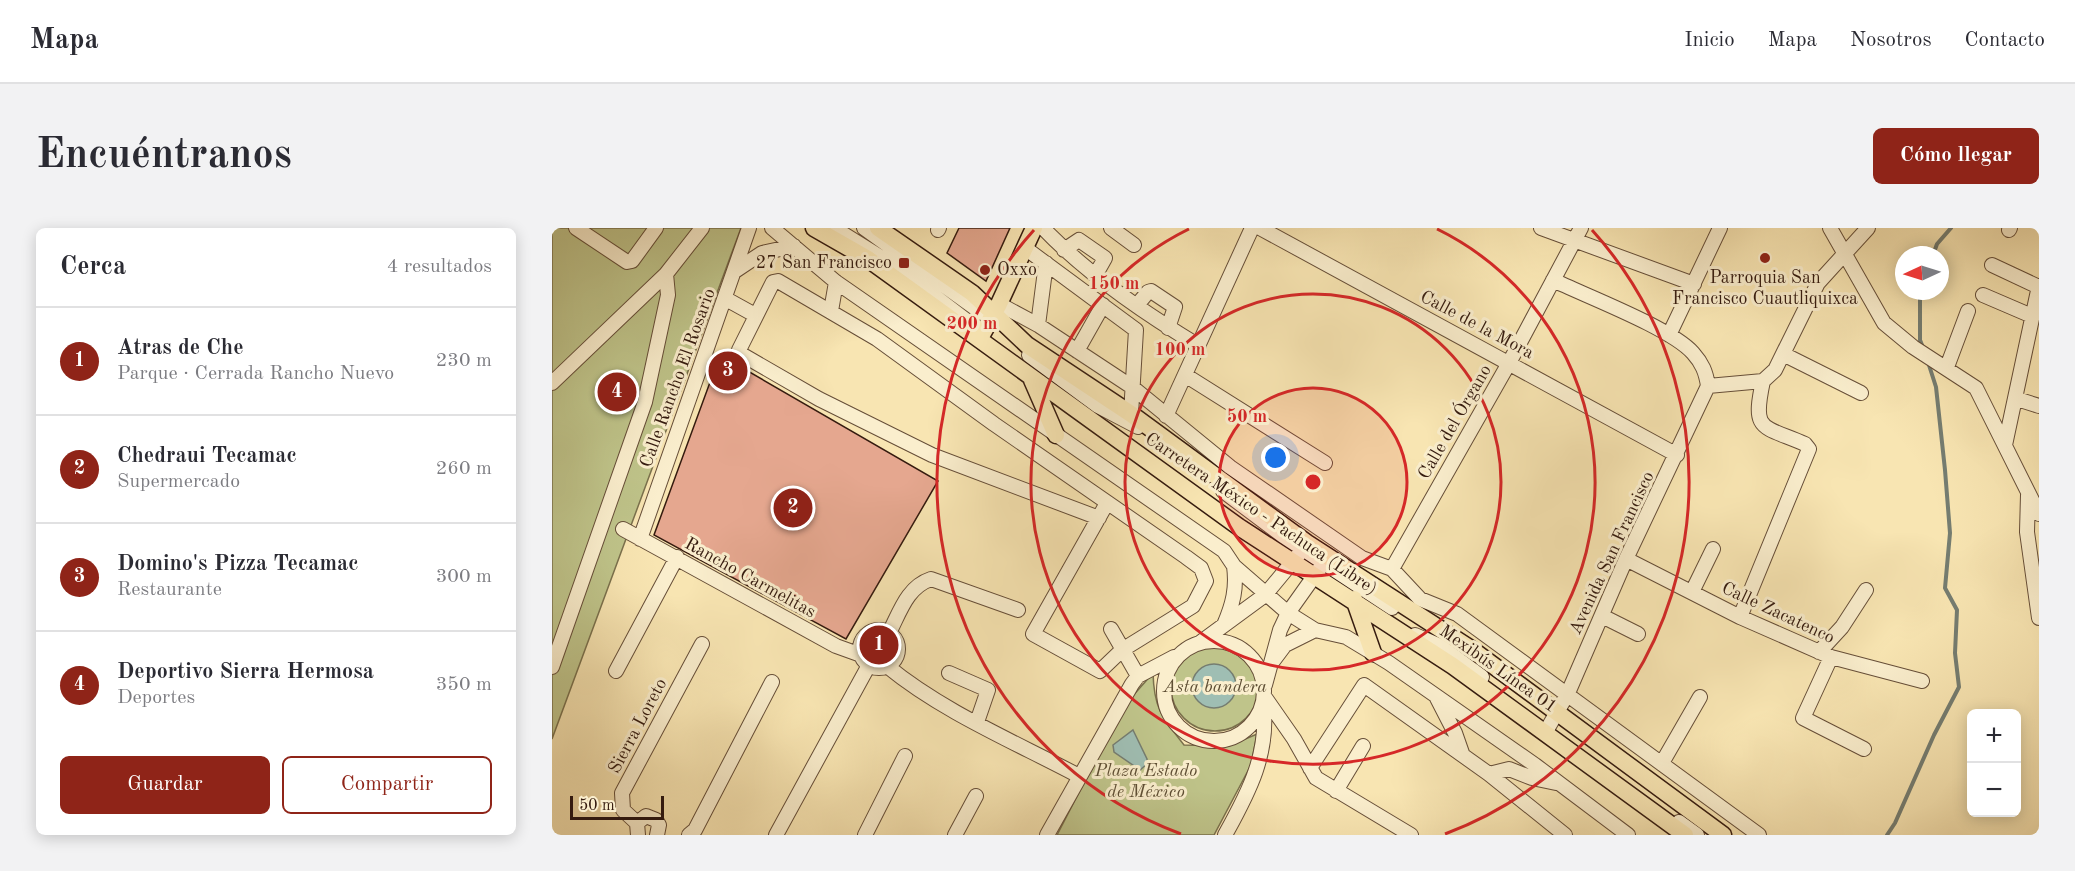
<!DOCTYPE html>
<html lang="es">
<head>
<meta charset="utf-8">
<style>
  :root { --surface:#fff; --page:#f2f2f3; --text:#2b2b33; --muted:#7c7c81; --line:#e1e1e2; --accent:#8f2418 }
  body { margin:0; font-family:"Old Standard TT",serif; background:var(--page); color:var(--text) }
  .controls { position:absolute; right:18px; bottom:18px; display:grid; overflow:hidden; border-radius:9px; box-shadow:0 3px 15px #0003 }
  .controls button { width:54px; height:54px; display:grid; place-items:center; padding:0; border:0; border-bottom:2px solid var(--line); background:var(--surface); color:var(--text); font:30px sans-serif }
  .compass { position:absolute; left:1343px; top:18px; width:54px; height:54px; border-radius:50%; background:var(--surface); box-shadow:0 3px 15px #0003; rotate:266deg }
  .scale { position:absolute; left:18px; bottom:15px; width:94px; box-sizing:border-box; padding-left:6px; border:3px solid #351b0f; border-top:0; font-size:16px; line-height:21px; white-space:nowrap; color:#351b0f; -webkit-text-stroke:4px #faeecd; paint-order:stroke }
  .you { position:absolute; left:724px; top:230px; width:21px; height:21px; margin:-15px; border:4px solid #fff; border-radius:50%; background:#1a73e8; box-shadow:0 0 0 9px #1a73e833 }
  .badge { display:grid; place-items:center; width:39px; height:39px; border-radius:50%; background:var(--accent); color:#fff; font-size:20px; font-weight:700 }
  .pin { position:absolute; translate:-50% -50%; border:3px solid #fff; box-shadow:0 2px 6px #0006 }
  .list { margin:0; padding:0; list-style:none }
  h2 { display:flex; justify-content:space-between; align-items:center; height:78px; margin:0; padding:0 24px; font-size:26px }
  h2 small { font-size:20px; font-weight:400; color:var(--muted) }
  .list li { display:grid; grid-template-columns:39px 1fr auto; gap:18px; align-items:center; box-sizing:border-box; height:108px; padding:0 24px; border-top:2px solid var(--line) }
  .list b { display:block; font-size:22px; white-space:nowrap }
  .list p { margin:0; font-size:20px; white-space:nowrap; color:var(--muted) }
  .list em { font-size:20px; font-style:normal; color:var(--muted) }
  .actions { display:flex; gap:12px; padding:18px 24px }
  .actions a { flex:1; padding:14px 0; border:2px solid var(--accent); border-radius:9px; text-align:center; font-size:21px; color:var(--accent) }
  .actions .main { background:var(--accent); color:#fff }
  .map { position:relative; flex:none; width:1487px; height:607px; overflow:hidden; border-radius:9px }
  header { display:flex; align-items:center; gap:36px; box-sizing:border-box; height:84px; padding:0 30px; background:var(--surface); border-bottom:2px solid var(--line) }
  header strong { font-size:28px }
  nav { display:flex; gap:33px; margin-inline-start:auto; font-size:21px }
  .intro { display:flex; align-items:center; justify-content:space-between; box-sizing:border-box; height:144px; padding:0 36px }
  h1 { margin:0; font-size:42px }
  .button { padding:15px 27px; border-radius:9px; background:var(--accent); color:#fff; font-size:21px; font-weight:700 }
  main { display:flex; gap:36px; padding:0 36px }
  aside { flex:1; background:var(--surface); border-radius:9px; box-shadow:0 3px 15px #0003 }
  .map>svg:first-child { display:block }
  .green { fill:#bfc48a; stroke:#7a704c; stroke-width:1.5 }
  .water { fill:#9fbeb3; stroke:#757d71; stroke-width:1.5 }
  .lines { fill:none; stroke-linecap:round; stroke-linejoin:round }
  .stream { stroke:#757d71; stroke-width:4 }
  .building { fill:#e5a78f; stroke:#351b0f; stroke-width:1.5 }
  .minor-casing { stroke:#664e38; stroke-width:16 }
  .major-casing { stroke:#351b0f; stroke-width:19 }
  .minor { stroke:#faeecd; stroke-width:14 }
  .major { stroke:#f8e5b2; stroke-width:16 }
  .ring { fill:none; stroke:#d62828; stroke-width:3 }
  .poi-dot { fill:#8f2418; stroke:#faeecd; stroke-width:2 }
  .labels { text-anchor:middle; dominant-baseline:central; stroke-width:6; stroke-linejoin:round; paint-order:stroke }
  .poi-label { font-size:18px; fill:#351b0f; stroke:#faeecd; text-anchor:end }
  .street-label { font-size:18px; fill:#351b0f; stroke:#faeecd }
  .park-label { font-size:18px; font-style:italic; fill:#5e4e34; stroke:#faeecd }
  .centre { fill:#d62828; stroke:#faeecd; stroke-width:3 }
  .ring-label { font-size:18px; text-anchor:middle; font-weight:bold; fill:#d62828; stroke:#faeecd; stroke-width:6; stroke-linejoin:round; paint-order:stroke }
</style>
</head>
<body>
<header>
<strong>Mapa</strong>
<nav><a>Inicio</a><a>Mapa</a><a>Nosotros</a><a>Contacto</a></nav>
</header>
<div class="intro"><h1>Encuéntranos</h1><a class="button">Cómo llegar</a></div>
<main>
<aside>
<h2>Cerca<small>4 resultados</small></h2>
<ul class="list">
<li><span class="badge">1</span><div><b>Atras de Che</b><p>Parque · Cerrada Rancho Nuevo</p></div><em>230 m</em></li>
<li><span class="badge">2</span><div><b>Chedraui Tecamac</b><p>Supermercado</p></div><em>260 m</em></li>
<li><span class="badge">3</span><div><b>Domino's Pizza Tecamac</b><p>Restaurante</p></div><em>300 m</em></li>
<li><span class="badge">4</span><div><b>Deportivo Sierra Hermosa</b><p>Deportes</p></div><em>350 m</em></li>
</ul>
<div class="actions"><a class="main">Guardar</a><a>Compartir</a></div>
</aside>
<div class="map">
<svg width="1487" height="607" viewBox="0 0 1487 607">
  <rect width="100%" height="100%" fill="#f8e5b2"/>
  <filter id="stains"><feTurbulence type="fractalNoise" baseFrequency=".00333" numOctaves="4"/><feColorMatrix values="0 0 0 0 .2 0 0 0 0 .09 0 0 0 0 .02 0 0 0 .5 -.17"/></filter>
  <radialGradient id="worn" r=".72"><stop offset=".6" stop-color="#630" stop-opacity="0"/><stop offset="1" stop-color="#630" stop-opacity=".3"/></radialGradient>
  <!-- green -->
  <path class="green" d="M 0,0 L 189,0 L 0,511 Z
    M314 417a13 13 0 1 1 26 0a13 13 0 1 1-26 0Z
    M619 459a44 44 0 1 1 88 0a44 44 0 1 1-88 0Z
    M 601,445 C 602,481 610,489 632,517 L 677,518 L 705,506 L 699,537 L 662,607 L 505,607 L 571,479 Z"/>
  <!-- water -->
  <path class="water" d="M640 458a22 22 0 1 1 44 0a22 22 0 1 1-44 0Z
    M 581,502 L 595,531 L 595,536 L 588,542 L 562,524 L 561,517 Z"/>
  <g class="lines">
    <!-- stream -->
    <path class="stream" d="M 1381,27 L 1385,16 L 1399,0
      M 1368,63 L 1368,112 L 1372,122
      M 1335,607 L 1343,595 L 1382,507 L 1407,459 L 1403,425 L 1405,382 L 1393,360 L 1398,305 L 1393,242 L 1384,159 L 1376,134"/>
  </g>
  <!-- building -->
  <path class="building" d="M 407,0 L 458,0 L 434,53 L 395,25 Z
    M 168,127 L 386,253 L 294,411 L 102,307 Z"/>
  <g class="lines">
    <defs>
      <path id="minor" d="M 24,0 L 75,34 L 80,33 L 104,0
        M 220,0 L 284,54 L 672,323 L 682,338 L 736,385 L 763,402 L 794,409 L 837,435 L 983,537 L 1076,607
        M 282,0 L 346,40 L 427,102
        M 312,0 L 430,85
        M 491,0 C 535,46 592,85 647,118
        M 559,0 L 582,17
        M 708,0 L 1125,227
        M 989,0 L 1142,56
        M 1278,0 L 1332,95 L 1361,119 L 1424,160 L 1487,286
        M 386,2 L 387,0
        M 1457,2 L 1458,0
        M 473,20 L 584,102 L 579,186
        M 512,22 L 527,12 L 553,30 L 544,46
        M 1440,37 L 1487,59
        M 183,43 L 210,25 L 242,18
        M 1001,52 C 1034,68 1119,100 1141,125 C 1150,135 1154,144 1156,158
        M 1431,67 L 1480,88
        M 174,71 L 203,87
        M 447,76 L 486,97 L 580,159 L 678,239 L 810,330 L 840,341 L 868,371 L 905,386 L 1207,607
        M 585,77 L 596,64 L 599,63 L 623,79 L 616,100
        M 279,83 L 284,54
        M 486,97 L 494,35
        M 1117,107 L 1168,0
        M 525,123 L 551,77
        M 1231,126 L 1309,165
        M 477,127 L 546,178 L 586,199
        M 1395,139 L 1416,83
        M 633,147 L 773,235
        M 1211,153 L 1223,142 L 1266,55 L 1316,0
        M 0,155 L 114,46
        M 1156,158 L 1211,153
        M 1465,171 L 1487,178
        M 614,188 L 700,0
        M 1453,217 L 1487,58
        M 671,263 L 731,308 L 840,380
        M 1476,267 L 1475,304 L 1487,390
        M 547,290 L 380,227 L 267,171 L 189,126 L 187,122 L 221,54 L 226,53 L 325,111 L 442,196 L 634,329 L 649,340 L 654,353 L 641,378 L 570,422 L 548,443 L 481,406 L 555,275
        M 71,301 L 284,418 L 309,427
        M 88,311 L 197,0
        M 1074,331 L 1188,389 L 1279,429 L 1370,453
        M 840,341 L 957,135 L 1029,0
        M 1140,364 L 1161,321
        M 1050,388 L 1086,406
        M 1188,389 L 1257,221 L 1253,216 C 1209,197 1200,204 1211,153
        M 672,397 C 681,376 685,360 682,338
        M 559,401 L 586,448
        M308 421a19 19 0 1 1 38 0a19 19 0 1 1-38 0Z
        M 337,405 C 348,384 355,359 379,351 L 466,382
        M 863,407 L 888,418 L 930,449
        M612 463a50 50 0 1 1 100 0a50 50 0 1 1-100 0Z
        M 649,414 L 713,367 L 747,326
        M 1267,424 L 1290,399 L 1314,362
        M 1279,429 L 1251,490 L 1312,521
        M 721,433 L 733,417 L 763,402
        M 335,438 C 391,484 463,514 527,548
        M 0,439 L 93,174 L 116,67 L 114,46 L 150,0
        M 64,443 L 125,329
        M 397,445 L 436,462 L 425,494
        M 713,457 L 728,402 L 736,385 L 768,340
        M 712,468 L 742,511 L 764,550 L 859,607
        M 885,470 L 903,505 L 910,525
        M 993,505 L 1016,465 L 1074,331 L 1156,158
        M 1110,535 L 1148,469
        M 758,540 L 812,457 L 937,546 L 1013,607
        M 937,546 L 957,541 L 980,550 L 1004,555
        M 784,563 L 811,518
        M 1127,594 L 1145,607
        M 85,595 L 71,582 L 70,565 L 150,416
        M 86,607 L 85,595 L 94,588 L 104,592 L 107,597 L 105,607
        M 137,607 L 143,602 L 220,454
        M 224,607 L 317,437
        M 313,607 L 353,528
        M 403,607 L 424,568
        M 495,607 L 580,456 L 586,448 L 622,429
        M 673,607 C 697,564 718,524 711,474"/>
      <path id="major" d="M 262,0 L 316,31 L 687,299 L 901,438 L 1133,607
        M 326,0 L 420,65 L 475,117 L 579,186 L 755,315 L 919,421 L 1171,607
        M 428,110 L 447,76 L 482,0
        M 480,152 L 504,207
        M 802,371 L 821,425"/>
    </defs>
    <!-- minor casing -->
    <use href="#minor" class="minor-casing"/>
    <!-- major casing -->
    <use href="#major" class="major-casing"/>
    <!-- minor -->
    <use href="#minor" class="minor"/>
    <!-- major -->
    <use href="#major" class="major"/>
  </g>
  <!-- distance rings -->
  <circle cx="761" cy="254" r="94" fill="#d62828" fill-opacity=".12"/>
  <g class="ring">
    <circle cx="761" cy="254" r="94"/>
    <circle cx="761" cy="254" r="188"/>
    <path d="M885 1A282 282 0 1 1 637 1"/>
    <path d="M629 606A376 376 0 0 1 482 2M1040 2A376 376 0 0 1 893 606"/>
  </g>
  <!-- markers -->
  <g class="poi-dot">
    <circle cx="1213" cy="30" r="6"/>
    <rect x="346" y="29" width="12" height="12" rx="3"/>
    <circle cx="433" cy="42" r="6"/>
  </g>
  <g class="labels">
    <!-- poi labels -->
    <g class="poi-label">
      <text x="340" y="35">27 San Francisco</text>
      <text x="445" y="42" text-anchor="start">Oxxo</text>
      <text x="1213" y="50" text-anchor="middle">Parroquia San<tspan x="1213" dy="21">Francisco Cuautliquixca</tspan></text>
    </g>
    <!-- street labels -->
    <g class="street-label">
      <text transform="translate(925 97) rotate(28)">Calle de la Mora</text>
      <text transform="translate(126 150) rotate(-70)">Calle Rancho El Rosario</text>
      <text transform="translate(903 194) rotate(-60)">Calle del Órgano</text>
      <text transform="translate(709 286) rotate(34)">Carretera México - Pachuca (Libre)</text>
      <text transform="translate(1060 325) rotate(-65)">Avenida San Francisco</text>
      <text transform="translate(198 350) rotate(29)">Rancho Carmelitas</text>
      <text transform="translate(1226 385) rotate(25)">Calle Zacatenco</text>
      <text transform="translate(946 441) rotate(35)">Mexibús Línea 01</text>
      <text transform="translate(86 498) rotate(-62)">Sierra Loreto</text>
    </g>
    <!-- park labels -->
    <g class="park-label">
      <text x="663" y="459">Asta bandera</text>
      <text x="594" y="543">Plaza Estado<tspan x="594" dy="21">de México</tspan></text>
    </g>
  </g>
  <circle cx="761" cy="254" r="9" class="centre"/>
  <g class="ring-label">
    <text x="562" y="61">150 m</text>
    <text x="420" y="101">200 m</text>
    <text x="628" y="127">100 m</text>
    <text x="695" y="194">50 m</text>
  </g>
  <rect width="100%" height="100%" filter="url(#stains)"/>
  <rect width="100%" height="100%" fill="url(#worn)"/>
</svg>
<div class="controls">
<button>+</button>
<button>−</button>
</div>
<svg class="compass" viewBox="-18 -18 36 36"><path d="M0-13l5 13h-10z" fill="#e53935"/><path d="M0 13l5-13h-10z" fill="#7c7c81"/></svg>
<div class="scale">50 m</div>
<div class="you"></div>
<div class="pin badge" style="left:327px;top:417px">1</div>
<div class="pin badge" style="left:241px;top:280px">2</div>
<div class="pin badge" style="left:176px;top:143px">3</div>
<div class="pin badge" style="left:65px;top:164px">4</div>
</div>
</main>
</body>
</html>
